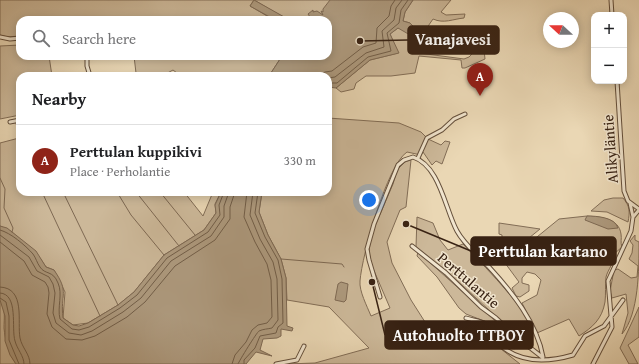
<!DOCTYPE html>
<html lang="en">
<head>
<meta charset="utf-8">
<style>
  :root { --surface:#fff; --page:#f6f6f6; --text:#202124; --muted:#757577; --line:#e0e0e0; --accent:#8f2418 }
  body { margin:0; font-family:"Gentium Book Plus",serif; background:var(--page); color:var(--text) }
  .controls { position:absolute; right:12px; top:12px; display:grid; overflow:hidden; border-radius:8px; box-shadow:0 2px 10px #0003 }
  .controls button { width:36px; height:36px; display:grid; place-items:center; padding:0; border:0; border-bottom:1px solid var(--line); background:var(--surface); color:var(--text); font:20px sans-serif }
  .compass { position:absolute; left:543px; top:12px; width:36px; height:36px; border-radius:50%; background:var(--surface); box-shadow:0 2px 10px #0003; rotate:291deg }
  .you { position:absolute; left:369px; top:200px; width:14px; height:14px; margin:-10px; border:3px solid #fff; border-radius:50%; background:#1a73e8; box-shadow:0 0 0 6px #1a73e833 }
  .badge { display:grid; place-items:center; width:26px; height:26px; border-radius:50%; background:var(--accent); color:#fff; font-size:13px; font-weight:700 }
  .pin { position:absolute; translate:-50% -33px; filter:drop-shadow(0 1px 2px #0008) }
  .pin::after { content:''; position:absolute; top:21px; width:14px; height:12px; background:inherit; clip-path:polygon(0 0,100% 0,50% 100%) }
  .list { margin:0; padding:0; list-style:none }
  h2 { display:flex; justify-content:space-between; align-items:center; height:52px; margin:0; padding:0 16px; font-size:17px }
  h2 small { font-size:13px; font-weight:400; color:var(--muted) }
  .list li { display:grid; grid-template-columns:26px 1fr auto; gap:12px; align-items:center; box-sizing:border-box; height:72px; padding:0 16px; border-top:1px solid var(--line) }
  .list b { display:block; font-size:15px; white-space:nowrap }
  .list p { margin:0; font-size:13px; white-space:nowrap; color:var(--muted) }
  .list em { font-size:13px; font-style:normal; color:var(--muted) }
  .icon { flex:none; width:22px; height:22px; fill:none; stroke:currentColor; stroke-width:2; stroke-linecap:round; stroke-linejoin:round }
  .map { position:relative; flex:none; width:639px; height:364px; overflow:hidden }
  .search { position:absolute; background:var(--surface); box-shadow:0 2px 10px #0003; left:16px; top:16px; width:316px; height:44px; display:flex; align-items:center; gap:10px; box-sizing:border-box; padding:0 14px; border-radius:12px; color:var(--muted); font-size:15px }
  .panel { position:absolute; background:var(--surface); box-shadow:0 2px 10px #0003; left:16px; top:72px; width:316px; height:124px; border-radius:12px }
  .map>svg:first-child { display:block }
  .green { fill:#ccb899; stroke:#826d56 }
  .water { fill:#ad997d; stroke:#7e6953 }
  .lines { fill:none; stroke-linecap:round; stroke-linejoin:round }
  .shore { stroke:#725e48; stroke-width:1 }
  .stream { stroke:#7e6953; stroke-width:1 }
  .minor-casing { stroke:#644f3b; stroke-width:5 }
  .minor { stroke:#f1e5ce; stroke-width:3 }
  .labels { text-anchor:middle; dominant-baseline:central; stroke-width:3; stroke-linejoin:round; paint-order:stroke }
  .street-label { font-size:15px; fill:#382213; stroke:#f1e5ce }
  .leader { fill:none; stroke:#382213; stroke-width:1.5 }
  .callout-dot { fill:#382213; stroke:#f1e5ce; stroke-width:1.5 }
  .callout { fill:#382213; stroke:#382213; stroke-width:1.5 }
  .callout-label { font-size:16px; text-anchor:middle; font-weight:bold; fill:#fff }
</style>
</head>
<body>
<div class="map">
<svg width="639" height="364" viewBox="0 0 639 364">
  <rect width="100%" height="100%" fill="#ead7b4"/>
  <filter id="stains"><feTurbulence type="fractalNoise" baseFrequency=".005" numOctaves="4"/><feColorMatrix values="0 0 0 0 .2 0 0 0 0 .09 0 0 0 0 .02 0 0 0 .5 -.17"/></filter>
  <radialGradient id="worn" r=".72"><stop offset=".6" stop-color="#630" stop-opacity="0"/><stop offset="1" stop-color="#630" stop-opacity=".3"/></radialGradient>
  <!-- green -->
  <path class="green" d="M 0,0 L 254,0 L 250,6 L 274,20 L 20,20 L 20,36 L 7,37 L 0,35 Z
    M 254,0 L 332,0 L 324,9 L 323,15 L 313,12 L 310,15 L 312,20 L 288,20 Z
    M 413,0 L 451,0 L 441,12 L 446,15 L 465,14 L 464,18 C 453,19 444,24 433,19 L 424,32 L 419,53 L 464,59 L 469,57 L 478,48 L 484,50 L 485,59 L 465,68 L 462,68 L 461,60 L 419,56 L 415,73 L 391,76 L 366,76 L 356,83 L 354,89 L 341,92 L 336,88 L 370,60 L 398,53 L 390,34 L 398,28 L 415,29 L 410,23 L 403,21 L 405,12 Z
    M 20,45 L 20,56 L 49,56 L 52,76 L 20,76 L 20,115 L 0,119 L 0,46 Z
    M 134,56 L 282,56 L 269,76 L 181,76 L 173,70 L 162,76 L 158,76 L 158,73 L 136,73 Z
    M 328,118 L 399,123 L 421,132 L 428,139 L 441,145 L 445,141 L 450,142 L 442,164 L 436,161 L 432,165 L 423,152 L 421,155 L 407,152 C 387,165 362,255 360,281 C 359,291 367,306 371,316 L 390,308 L 372,266 L 369,253 L 370,243 L 375,226 L 393,184 L 397,170 L 405,162 L 411,160 L 406,207 L 400,210 L 387,242 L 392,263 L 411,300 L 439,344 L 465,326 L 474,324 L 482,326 L 496,345 L 520,364 L 286,364 L 315,363 L 369,348 L 329,307 L 287,300 L 286,278 L 281,259 L 268,235 L 259,212 L 262,192 L 328,192 Z
    M 16,123 L 20,123 L 20,192 L 184,192 L 203,216 L 213,192 L 221,192 L 215,204 L 216,213 L 204,230 L 164,255 L 134,292 L 118,305 L 88,323 L 73,325 L 63,318 L 65,292 L 54,270 L 46,267 L 40,258 L 12,232 L 0,226 L 0,143 L 19,138 Z
    M 613,198 L 623,198 C 630,206 630,212 628,222 L 607,212 L 591,211 L 604,200 Z
    M 587,216 C 600,217 619,218 621,234 C 622,239 620,242 622,247 L 614,254 C 615,262 608,269 606,277 C 605,285 606,294 605,302 C 602,319 593,327 579,336 L 569,319 L 537,333 L 522,303 L 537,295 L 541,280 L 535,274 L 527,272 L 522,278 L 522,283 L 529,285 L 529,291 L 520,297 L 516,296 L 512,288 L 519,282 L 505,263 L 559,219 Z
    M 417,217 L 433,223 L 440,240 L 448,250 L 463,244 C 479,261 528,309 532,330 C 532,334 531,338 530,342 L 526,343 L 515,334 L 451,275 L 416,247 Z
    M 499,223 L 540,229 L 502,260 L 502,235 L 499,234 Z
    M 635,235 L 635,240 L 639,242 C 639,269 639,314 622,334 L 628,313 L 626,294 L 612,298 L 610,291 L 614,270 L 618,269 L 631,278 L 637,277 L 638,266 L 629,259 L 632,253 L 633,245 L 630,241 Z
    M 418,252 L 521,344 L 514,349 L 502,340 L 492,324 L 466,314 L 459,308 L 437,277 L 417,256 Z
    M 0,300 C 6,307 4,319 4,328 C 5,340 9,354 16,364 L 0,364 Z
    M 639,307 L 639,337 L 628,345 L 638,364 L 629,364 L 620,348 Z"/>
  <!-- water -->
  <path class="water" d="M 254,0 L 286,18 L 288,20 L 275,20 L 250,6 Z
    M 330,0 L 413,0 L 405,12 L 403,21 L 410,23 L 415,28 L 410,35 L 398,28 L 390,34 L 399,53 L 370,60 L 336,88 L 328,87 L 328,76 L 269,76 L 282,56 L 328,56 L 328,20 L 312,20 L 308,14 L 313,10 L 313,12 L 317,11 L 323,15 L 321,11 L 323,12 L 323,9 Z
    M 221,192 L 262,192 L 259,212 L 268,235 L 281,259 L 286,278 L 287,326 L 293,328 L 292,331 L 281,329 L 281,336 L 277,338 L 263,339 L 260,350 L 272,356 L 256,352 L 246,364 L 16,364 L 10,355 L 5,341 L 5,316 L 0,300 L 0,226 L 7,228 L 36,251 L 46,267 L 54,270 C 70,293 60,294 63,318 L 73,325 L 79,326 L 88,323 L 118,305 L 134,292 L 164,255 L 204,230 L 216,213 L 215,205 Z
    M 587,216 C 596,216 615,217 618,228 L 608,229 L 585,220 Z
    M 341,282 L 348,284 L 346,300 L 344,302 L 335,300 L 338,284 Z"/>
  <g class="lines">
    <!-- shore -->
    <path class="shore" d="M 318,76 L 325,72 L 332,71 L 363,47 L 376,43 L 377,28 L 389,16 L 391,6 L 395,0
      M 328,78 L 335,77 L 366,53 L 384,47 L 382,31 L 394,20 L 396,8 L 402,0
      M 328,83 L 337,83 L 368,57 L 391,51 L 387,33 L 399,23 L 401,10 L 408,0
      M 0,230 C 11,233 25,245 33,254 C 36,258 37,263 40,267 C 45,275 53,270 58,283 C 63,294 57,307 60,319 L 72,329 L 79,330 L 89,327 L 120,308 L 137,295 L 167,258 L 208,232 L 220,215 L 219,205 L 224,192
      M 0,235 L 29,257 L 37,271 L 49,277 L 53,284 L 55,293 L 53,313 L 56,323 L 69,333 L 81,335 L 92,331 L 123,312 L 141,298 L 171,261 L 211,236 L 224,217 L 224,206 L 229,192
      M 0,242 L 24,261 L 32,275 L 45,282 L 48,287 L 49,293 L 47,314 L 52,327 L 66,339 L 82,340 L 95,336 L 127,317 L 145,302 L 175,266 L 215,240 L 230,219 L 230,207 L 235,192
      M 0,287 C 26,288 17,322 20,338 C 22,348 30,354 30,364
      M 0,293 C 19,294 11,328 15,341 C 17,349 24,356 24,364
      M 0,298 L 6,302 L 9,316 L 9,340 L 19,364
      M 232,364 L 235,355 L 246,342 L 252,330 L 258,325 L 267,323 L 272,317 L 271,280 L 267,264 L 255,242 L 244,217 L 247,192
      M 238,364 C 239,361 257,332 259,331 C 263,329 268,329 272,328 L 278,320 L 277,279 L 273,262 L 260,239 L 250,215 L 253,192
      M 244,364 L 244,360 L 255,348 L 260,336 L 276,333 L 278,327 L 283,323 L 282,279 L 278,260 L 265,237 L 255,213 L 258,192"/>
    <!-- stream -->
    <path class="stream" d="M 0,178 L 5,189 L 4,208 L 13,228 L 12,232
      M 42,192 L 100,316
      M 63,192 L 118,305
      M 117,192 L 131,215 L 164,255
      M 136,192 L 179,246
      M 160,192 L 195,235
      M 281,259 L 342,264 L 344,267"/>
    <defs>
      <path id="minor" d="M 611,0 L 612,15
        M 0,37 L 10,39 L 20,38
        M 87,56 L 87,66 L 90,76
        M 617,81 L 624,191 L 628,201 L 639,209
        M 10,122 L 20,120
        M 418,158 L 427,138 L 442,130 L 454,119 L 465,114
        M 633,217 L 639,210
        M 412,246 L 446,273 L 481,307 L 496,318 L 515,336 L 542,357
        M 380,297 L 369,260 L 367,249 L 374,224 L 398,165 L 404,160 L 413,157 C 440,166 445,209 457,231 C 464,244 478,256 489,267 C 512,292 537,323 543,357
        M 466,318 C 472,320 481,321 486,324 C 494,329 495,339 500,345 C 521,364 549,362 573,355 L 585,336 L 604,326 L 623,300
        M 276,364 L 297,360 L 304,346
        M 593,364 L 612,327 L 608,281 L 631,231 L 633,217 L 630,203"/>
    </defs>
    <!-- minor casing -->
    <use href="#minor" class="minor-casing"/>
    <!-- minor -->
    <use href="#minor" class="minor"/>
  </g>
  <g class="labels">
    <!-- street labels -->
    <g class="street-label">
      <text transform="translate(610 149) rotate(-94)">Alikyläntie</text>
      <text transform="translate(469 280) rotate(41)">Perttulantie</text>
    </g>
  </g>
  <!-- callouts -->
  <path class="leader" d="M360 41L408 40M406 224L471 251M372 282L385 335"/>
  <g class="callout-dot">
    <circle cx="360" cy="41" r="4"/>
    <circle cx="406" cy="224" r="4"/>
    <circle cx="372" cy="282" r="4"/>
  </g>
  <g class="callout">
    <rect x="408" y="26" width="91" height="28" rx="4"/>
    <rect x="471" y="237" width="145" height="28" rx="4"/>
    <rect x="385" y="321" width="148" height="28" rx="4"/>
  </g>
  <g class="callout-label">
    <text x="453" y="45">Vanajavesi</text>
    <text x="543" y="257">Perttulan kartano</text>
    <text x="459" y="341">Autohuolto TTBOY</text>
  </g>
  <rect width="100%" height="100%" filter="url(#stains)"/>
  <rect width="100%" height="100%" fill="url(#worn)"/>
</svg>
<div class="controls">
<button>+</button>
<button>−</button>
</div>
<svg class="compass" viewBox="-18 -18 36 36"><path d="M0-13l5 13h-10z" fill="#e53935"/><path d="M0 13l5-13h-10z" fill="#757577"/></svg>
<div class="you"></div>
<div class="pin badge" style="left:480px;top:96px">A</div>
<div class="search"><svg class="icon" aria-label="search" viewBox="0 0 24 24"><circle cx="10" cy="10" r="6"/><path d="M15 15l6 6"/></svg>Search here</div>
<section class="panel">
<h2>Nearby<small></small></h2>
<ul class="list">
<li><span class="badge">A</span><div><b>Perttulan kuppikivi</b><p>Place · Perholantie</p></div><em>330 m</em></li>
</ul>
</section>
</div>
</body>
</html>
